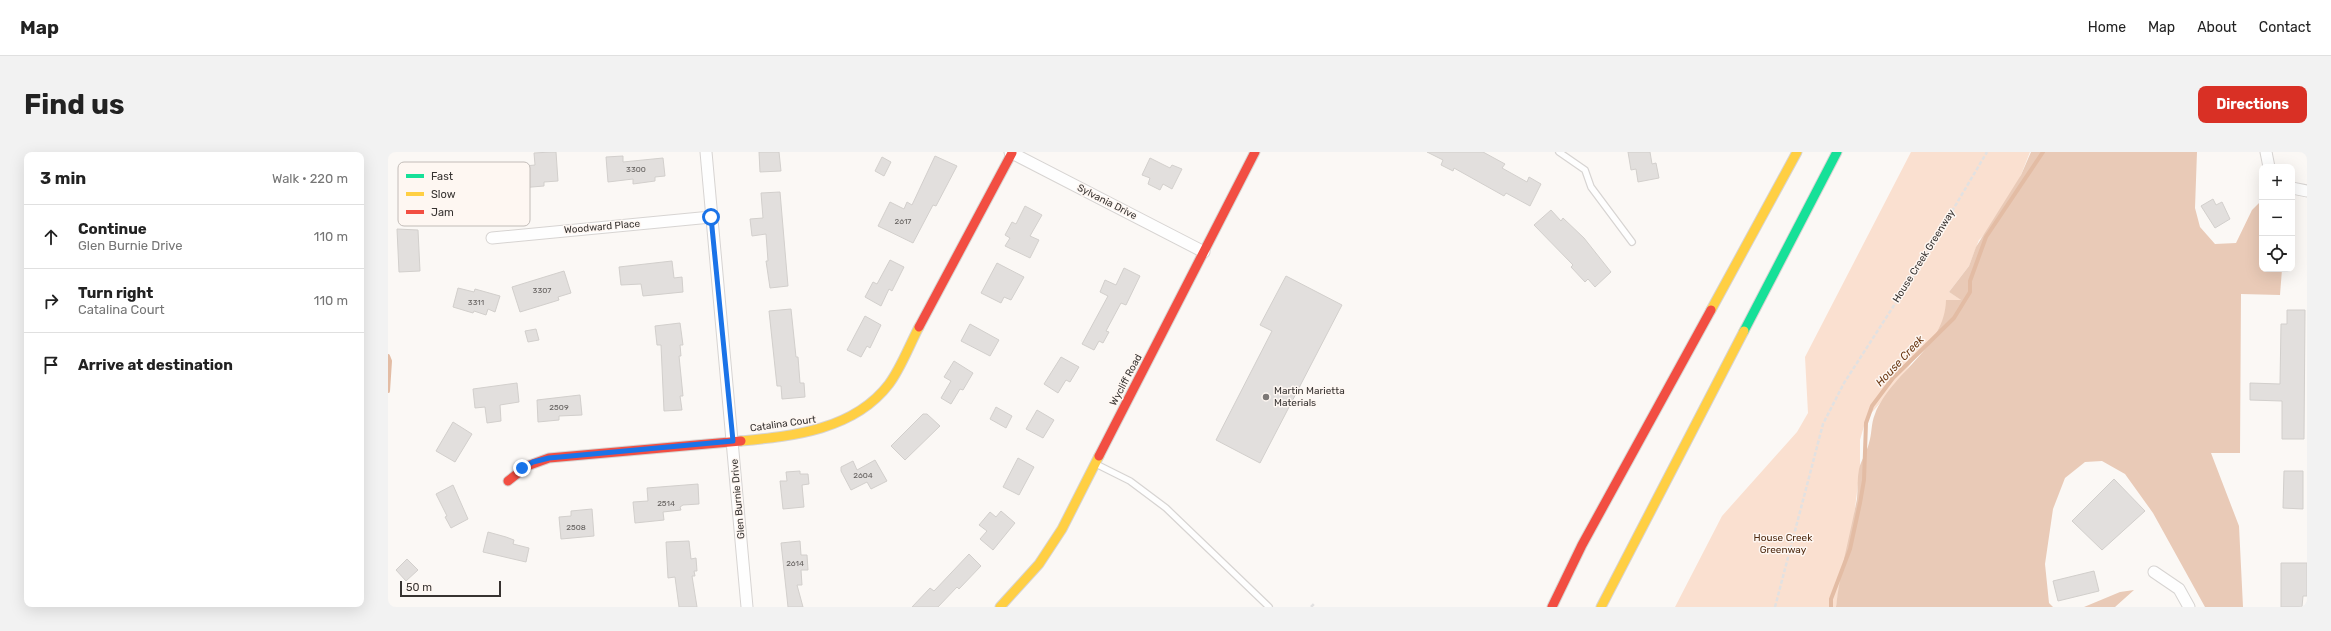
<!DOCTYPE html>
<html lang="en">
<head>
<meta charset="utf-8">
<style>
  :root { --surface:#fff; --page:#f2f2f2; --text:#222; --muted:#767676; --line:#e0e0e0; --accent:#d93025 }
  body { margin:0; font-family:Rubik,sans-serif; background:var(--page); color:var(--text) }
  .controls { position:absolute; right:12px; top:12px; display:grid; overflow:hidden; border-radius:8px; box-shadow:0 4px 16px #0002 }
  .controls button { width:36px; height:36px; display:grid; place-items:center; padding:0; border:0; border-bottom:1px solid var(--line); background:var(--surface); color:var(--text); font:20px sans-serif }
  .scale { position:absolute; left:12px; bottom:10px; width:101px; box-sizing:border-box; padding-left:4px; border:2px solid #373331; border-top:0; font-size:11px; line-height:14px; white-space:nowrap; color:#373331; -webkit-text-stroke:3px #fef7f2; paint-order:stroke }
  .stop { position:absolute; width:12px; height:12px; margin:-9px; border:3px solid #1a73e8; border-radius:50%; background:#fff }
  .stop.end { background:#1a73e8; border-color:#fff; box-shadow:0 1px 4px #0008 }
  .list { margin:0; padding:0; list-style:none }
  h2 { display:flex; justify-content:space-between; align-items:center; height:52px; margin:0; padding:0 16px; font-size:17px }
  h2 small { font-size:13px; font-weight:400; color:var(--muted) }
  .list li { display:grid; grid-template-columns:26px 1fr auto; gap:12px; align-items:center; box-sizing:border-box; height:64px; padding:0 16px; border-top:1px solid var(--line) }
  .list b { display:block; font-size:15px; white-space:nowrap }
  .list p { margin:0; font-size:13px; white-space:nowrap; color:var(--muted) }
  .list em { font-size:13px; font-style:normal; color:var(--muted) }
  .icon { flex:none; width:22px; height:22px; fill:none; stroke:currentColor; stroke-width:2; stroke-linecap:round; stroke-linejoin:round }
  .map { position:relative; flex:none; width:1919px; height:455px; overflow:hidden; border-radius:8px }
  header { display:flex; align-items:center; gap:24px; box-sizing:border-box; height:56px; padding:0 20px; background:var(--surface); border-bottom:1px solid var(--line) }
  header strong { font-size:19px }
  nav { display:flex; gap:22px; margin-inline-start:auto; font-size:14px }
  .intro { display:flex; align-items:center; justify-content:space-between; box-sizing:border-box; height:96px; padding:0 24px }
  h1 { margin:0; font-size:28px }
  .button { padding:10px 18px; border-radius:8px; background:var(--accent); color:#fff; font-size:14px; font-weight:700 }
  main { display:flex; gap:24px; padding:0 24px }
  aside { flex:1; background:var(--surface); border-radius:8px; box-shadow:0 4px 16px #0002 }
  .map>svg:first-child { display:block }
  .green { fill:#fae0d0 }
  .forest { fill:#e9cab7 }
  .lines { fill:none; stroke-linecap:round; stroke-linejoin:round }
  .stream { stroke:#e3bca4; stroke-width:4 }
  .building { fill:#e2dfdd; stroke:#d2cfcc }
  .lane-casing { stroke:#d7d4d2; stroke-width:8 }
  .street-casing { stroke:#d7d4d2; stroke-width:13 }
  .fast-casing { stroke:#d7d4d2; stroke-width:11 }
  .slow-casing { stroke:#d7d4d2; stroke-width:11 }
  .jam-casing { stroke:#d7d4d2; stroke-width:11 }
  .path { stroke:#e2e1e1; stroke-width:2.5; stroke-dasharray:4 2; stroke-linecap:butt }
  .lane { stroke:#fefefe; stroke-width:5.5 }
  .street { stroke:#fefefe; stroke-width:11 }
  .fast { stroke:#16e098; stroke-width:9 }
  .slow { stroke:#ffcf43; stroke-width:9 }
  .jam { stroke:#f24e42; stroke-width:9 }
  .route { stroke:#1a73e8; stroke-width:5 }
  .poi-dot { fill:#7c7876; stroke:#fef7f2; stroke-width:1.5 }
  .labels { text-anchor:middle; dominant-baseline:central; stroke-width:3; stroke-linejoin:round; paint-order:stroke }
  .number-label { font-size:8px; fill:#625e5c }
  .street-label { font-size:10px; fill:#373331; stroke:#fef7f2 }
  .poi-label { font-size:10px; fill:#373331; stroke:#fef7f2; text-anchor:start }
  .park-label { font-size:10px; fill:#4f2b11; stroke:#fef7f2 }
  .water-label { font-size:11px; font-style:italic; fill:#6c3914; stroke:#fef7f2 }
  .key { fill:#fef7f2; stroke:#c2bcb8; stroke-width:1 }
  .key-label { font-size:11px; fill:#373331 }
</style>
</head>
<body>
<header>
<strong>Map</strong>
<nav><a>Home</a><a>Map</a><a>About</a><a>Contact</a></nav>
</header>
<div class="intro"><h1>Find us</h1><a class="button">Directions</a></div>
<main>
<aside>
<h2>3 min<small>Walk · 220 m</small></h2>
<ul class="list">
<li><svg class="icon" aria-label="ahead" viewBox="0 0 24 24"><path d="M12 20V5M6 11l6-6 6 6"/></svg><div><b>Continue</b><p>Glen Burnie Drive</p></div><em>110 m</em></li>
<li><svg class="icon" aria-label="right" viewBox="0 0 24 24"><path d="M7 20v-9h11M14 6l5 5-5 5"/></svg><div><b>Turn right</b><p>Catalina Court</p></div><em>110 m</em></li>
<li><svg class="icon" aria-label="arrive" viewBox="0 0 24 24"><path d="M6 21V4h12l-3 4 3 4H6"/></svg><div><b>Arrive at destination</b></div></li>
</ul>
</aside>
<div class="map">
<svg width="1919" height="455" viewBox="0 0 1919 455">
  <rect width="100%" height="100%" fill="#fbf8f5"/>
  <!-- green -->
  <path class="green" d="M 1523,0 L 1642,0 L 1629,33 L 1601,78 L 1591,88 L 1581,114 L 1561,140 L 1575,149 L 1547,187 L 1524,210 L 1510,231 L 1478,267 L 1472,288 L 1472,315 L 1463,390 L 1455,411 L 1448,455 L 1287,455 L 1334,364 L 1409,280 L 1420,261 L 1417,205 Z"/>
  <!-- forest -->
  <path class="forest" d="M 1643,0 L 1809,0 L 1807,56 L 1812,75 L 1827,92 L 1848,91 L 1864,58 L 1874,48 L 1874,117 L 1894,117 L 1892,143 L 1853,142 L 1852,301 L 1823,301 L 1851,374 L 1855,455 L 1817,455 L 1765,361 L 1737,322 L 1714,309 L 1697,310 L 1677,326 L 1665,357 L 1657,412 L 1661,451 L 1665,455 L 1448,455 C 1452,419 1462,383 1469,347 C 1470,337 1469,327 1471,317 C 1473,308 1479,300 1481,291 C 1484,282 1483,271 1487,262 C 1504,220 1557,196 1558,148 L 1573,148 L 1561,140 L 1581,114 L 1588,95 L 1633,23 Z
    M 1746,438 L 1727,455 L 1696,455 L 1732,440 Z"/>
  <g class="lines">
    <!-- stream -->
    <path class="stream" d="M 0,204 L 2,209 L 0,239
      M 1443,455 L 1443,447 L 1462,397 L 1472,351 L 1476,328 L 1478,271 L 1484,254 L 1505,226 L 1566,166 L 1582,140 L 1582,129 L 1598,85 L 1655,0"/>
  </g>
  <!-- building -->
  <path class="building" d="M 163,0 L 168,0 L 170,29 L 156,30 L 156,34 L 132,36 L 131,31 L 117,33 L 116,16 L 147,13 L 146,1 Z
    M 371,0 L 391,0 L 393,19 L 372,20 Z
    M 1039,0 L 1095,0 L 1117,12 L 1114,16 L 1139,30 L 1141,25 L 1153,32 L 1142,54 L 1118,41 L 1116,44 L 1066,16 L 1065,19 L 1053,13 L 1055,8 Z
    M 1240,0 L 1262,0 L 1264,12 L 1268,11 L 1271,26 L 1250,30 L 1248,17 L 1243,18 Z
    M 235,4 L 235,10 L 275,6 L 277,24 L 267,25 L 267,29 L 245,32 L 245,27 L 220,30 L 218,5 Z
    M 547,4 L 569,14 L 548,54 L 545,53 L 525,91 L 490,74 L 502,50 L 516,57 L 519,50 L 524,53 Z
    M 494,5 L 503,10 L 496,24 L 487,19 Z
    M 762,6 L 782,16 L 784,13 L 794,17 L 784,37 L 775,32 L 772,38 L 760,32 L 762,26 L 754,23 Z
    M 392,40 L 400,134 L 382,136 L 378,109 L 380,109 L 378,82 L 364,84 L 362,67 L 375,66 L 373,41 Z
    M 1825,47 L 1828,53 L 1834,50 L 1842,67 L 1827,76 L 1813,54 Z
    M 637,54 L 654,63 L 642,84 L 651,88 L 642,106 L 617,94 L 622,86 L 617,83 L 624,70 L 628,72 Z
    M 1163,58 L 1173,69 L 1175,66 L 1196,86 L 1223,120 L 1207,135 L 1200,127 L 1197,130 L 1183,115 L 1185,113 L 1146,73 Z
    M 9,77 L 30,78 L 32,119 L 11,120 Z
    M 502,108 L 516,115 L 504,139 L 501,137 L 493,154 L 477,145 L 485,130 L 489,132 Z
    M 284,109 L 286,126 L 294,125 L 295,140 L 255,144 L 253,132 L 233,133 L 231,115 Z
    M 609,111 L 636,125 L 623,148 L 616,145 L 613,151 L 593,141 Z
    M 736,116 L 752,124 L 738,153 L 733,151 L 718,179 L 721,180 L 715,191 L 711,189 L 706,198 L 694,192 L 720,144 L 712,140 L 717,128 L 728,133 Z
    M 176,119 L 183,141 L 170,145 L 171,148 L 132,160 L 124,135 Z
    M 898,124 L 954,153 L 872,311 L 828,288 L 884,179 L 872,173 Z
    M 70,136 L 86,140 L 87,137 L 112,144 L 107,160 L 100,157 L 98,163 L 86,159 L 85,161 L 65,155 Z
    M 403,157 L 408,205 L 410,205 L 412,231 L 416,231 L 417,245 L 394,247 L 393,234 L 389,234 L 381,159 Z
    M 1899,158 L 1917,158 L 1916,287 L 1894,287 L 1894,249 L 1862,248 L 1862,231 L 1892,232 L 1893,172 L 1899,172 Z
    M 477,164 L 493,173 L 482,196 L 479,194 L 473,205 L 459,198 Z
    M 292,171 L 295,193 L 292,193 L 293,204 L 291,204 L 295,244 L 292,244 L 294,258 L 276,259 L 273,193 L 269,193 L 267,174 Z
    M 582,172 L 611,188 L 602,204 L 573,189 Z
    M 148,177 L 151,188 L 140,190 L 137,179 Z
    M 673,205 L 691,215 L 682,230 L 678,228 L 670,241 L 656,232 Z
    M 566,209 L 585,221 L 575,238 L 572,237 L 563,252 L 553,246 L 563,229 L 556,225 Z
    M 129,231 L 131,250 L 112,253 L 113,269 L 99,271 L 97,255 L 87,256 L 85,237 Z
    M 192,243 L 194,263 L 171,264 L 171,268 L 150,270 L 149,248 Z
    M 608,255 L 624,264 L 618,276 L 602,267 Z
    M 649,258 L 666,268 L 655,286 L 638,277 Z
    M 535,262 L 539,262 L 552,274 L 517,308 L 503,294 Z
    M 65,270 L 84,282 L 67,310 L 48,299 Z
    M 630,306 L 646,315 L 631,343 L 615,335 Z
    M 487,308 L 499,329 L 483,337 L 479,330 L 463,338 L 453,319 L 453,315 L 465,309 L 469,318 Z
    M 412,319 L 412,322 L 420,322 L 421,332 L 414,333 L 416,355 L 395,357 L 392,329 L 399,329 L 398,320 Z
    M 1896,319 L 1915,319 L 1915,357 L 1895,356 Z
    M 1726,327 L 1757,359 L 1714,398 L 1684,369 Z
    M 310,332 L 311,352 L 295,353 L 292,355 L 293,358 L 275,360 L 276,368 L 247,371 L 245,350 L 260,349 L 259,336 Z
    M 65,333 L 80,367 L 63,376 L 57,365 L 59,364 L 48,342 Z
    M 204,357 L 206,384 L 173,387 L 171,365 L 183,364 L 183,359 Z
    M 613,359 L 627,371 L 605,398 L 592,387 L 599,379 L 591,373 L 602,360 L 608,365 Z
    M 100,380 L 118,385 L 126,388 L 125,392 L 141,396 L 138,410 L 95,400 Z
    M 301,389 L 303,407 L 308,406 L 309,419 L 306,419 L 307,424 L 304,424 L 309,455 L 291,455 L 287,425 L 280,426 L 278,390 Z
    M 412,389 L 413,403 L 419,403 L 420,418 L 413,418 L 414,433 L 409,433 L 415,455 L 400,455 L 393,391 Z
    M 581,402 L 593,414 L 571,437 L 569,435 L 550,455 L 524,455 L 542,436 L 546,439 Z
    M 19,407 L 30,418 L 18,429 L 8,418 Z
    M 1893,411 L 1919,411 L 1919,444 L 1915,444 L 1914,455 L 1893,455 Z
    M 1706,419 L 1711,439 L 1670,449 L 1665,429 Z"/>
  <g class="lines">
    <defs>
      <path id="lane" d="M 1171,0 L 1197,18 L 1203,35 L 1244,90
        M 708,312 L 742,329 L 778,356 L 881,455"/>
      <path id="street" d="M 318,0 L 359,455
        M 622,0 L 816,100
        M 1878,0 L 1881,15
        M 1904,36 L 1919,39
        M 104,86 L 323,65
        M 1766,420 L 1791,437 L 1801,455"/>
      <path id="fast" d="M 1356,179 L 1449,0"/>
      <path id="slow" d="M 1323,158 L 1409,0
        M 353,289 C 405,284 466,278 501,232 C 513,216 521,194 531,175
        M 612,455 L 651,412 L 674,377 L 711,304
        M 1213,455 L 1356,179"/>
      <path id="jam" d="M 531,175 L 624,1
        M 711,304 L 867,0
        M 120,329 L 139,314 L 161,306 L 353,289
        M 1164,455 L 1194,393 L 1323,158"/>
    </defs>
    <!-- lane casing -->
    <use href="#lane" class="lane-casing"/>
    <!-- street casing -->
    <use href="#street" class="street-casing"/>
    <!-- fast casing -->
    <use href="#fast" class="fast-casing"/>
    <!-- slow casing -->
    <use href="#slow" class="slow-casing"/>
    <!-- jam casing -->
    <use href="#jam" class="jam-casing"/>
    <!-- path -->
    <path class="path" d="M 923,455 L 926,452
      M 1387,455 L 1435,272 L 1456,231 L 1534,110 L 1599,0"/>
    <!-- lane -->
    <use href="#lane" class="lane"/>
    <!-- street -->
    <use href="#street" class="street"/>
    <!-- fast -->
    <use href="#fast" class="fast"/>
    <!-- slow -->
    <use href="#slow" class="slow"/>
    <!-- jam -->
    <use href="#jam" class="jam"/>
  </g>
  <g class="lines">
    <!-- route -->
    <path class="route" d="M 134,316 L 145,310 L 161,306 L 345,289 L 323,65"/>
  </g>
  <!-- markers -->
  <circle class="poi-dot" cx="878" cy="245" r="4"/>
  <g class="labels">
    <!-- number labels -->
    <g class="number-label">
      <text x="248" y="17">3300</text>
      <text x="515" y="69">2617</text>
      <text x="154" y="138">3307</text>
      <text x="88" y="150">3311</text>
      <text x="171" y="255">2509</text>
      <text x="475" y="323">2604</text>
      <text x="278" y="351">2514</text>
      <text x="188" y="375">2508</text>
      <text x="407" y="411">2614</text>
    </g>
    <!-- street labels -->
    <g class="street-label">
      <text transform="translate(719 50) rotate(27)">Sylvania Drive</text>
      <text transform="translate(214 75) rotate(-5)">Woodward Place</text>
      <text transform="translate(1536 104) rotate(-58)">House Creek Greenway</text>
      <text transform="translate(738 228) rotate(-62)">Wycliff Road</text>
      <text transform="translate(395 272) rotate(-8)">Catalina Court</text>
      <text transform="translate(350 347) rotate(-95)">Glen Burnie Drive</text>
    </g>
    <!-- poi labels -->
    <g class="poi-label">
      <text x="886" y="239">Martin Marietta<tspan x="886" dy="12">Materials</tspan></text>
    </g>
    <!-- park labels -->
    <g class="park-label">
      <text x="1395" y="386">House Creek<tspan x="1395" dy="12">Greenway</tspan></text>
    </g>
    <!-- water labels -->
    <g class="water-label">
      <text transform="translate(1512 209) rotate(-47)">House Creek</text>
    </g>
  </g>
  <!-- legend -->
  <rect x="10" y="10" width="132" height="64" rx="6" class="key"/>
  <rect x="18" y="22" width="18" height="4" fill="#16e098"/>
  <rect x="18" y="40" width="18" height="4" fill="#ffcf43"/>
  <rect x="18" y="58" width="18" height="4" fill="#f24e42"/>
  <g class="key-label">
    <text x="43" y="28">Fast</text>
    <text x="43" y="46">Slow</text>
    <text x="43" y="64">Jam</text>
  </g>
</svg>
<div class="controls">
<button>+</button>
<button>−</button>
<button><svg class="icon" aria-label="locate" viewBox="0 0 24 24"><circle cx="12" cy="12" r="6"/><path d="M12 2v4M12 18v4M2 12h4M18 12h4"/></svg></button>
</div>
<div class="scale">50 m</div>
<div class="stop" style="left:323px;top:65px"></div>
<div class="stop end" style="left:134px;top:316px"></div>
</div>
</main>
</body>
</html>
